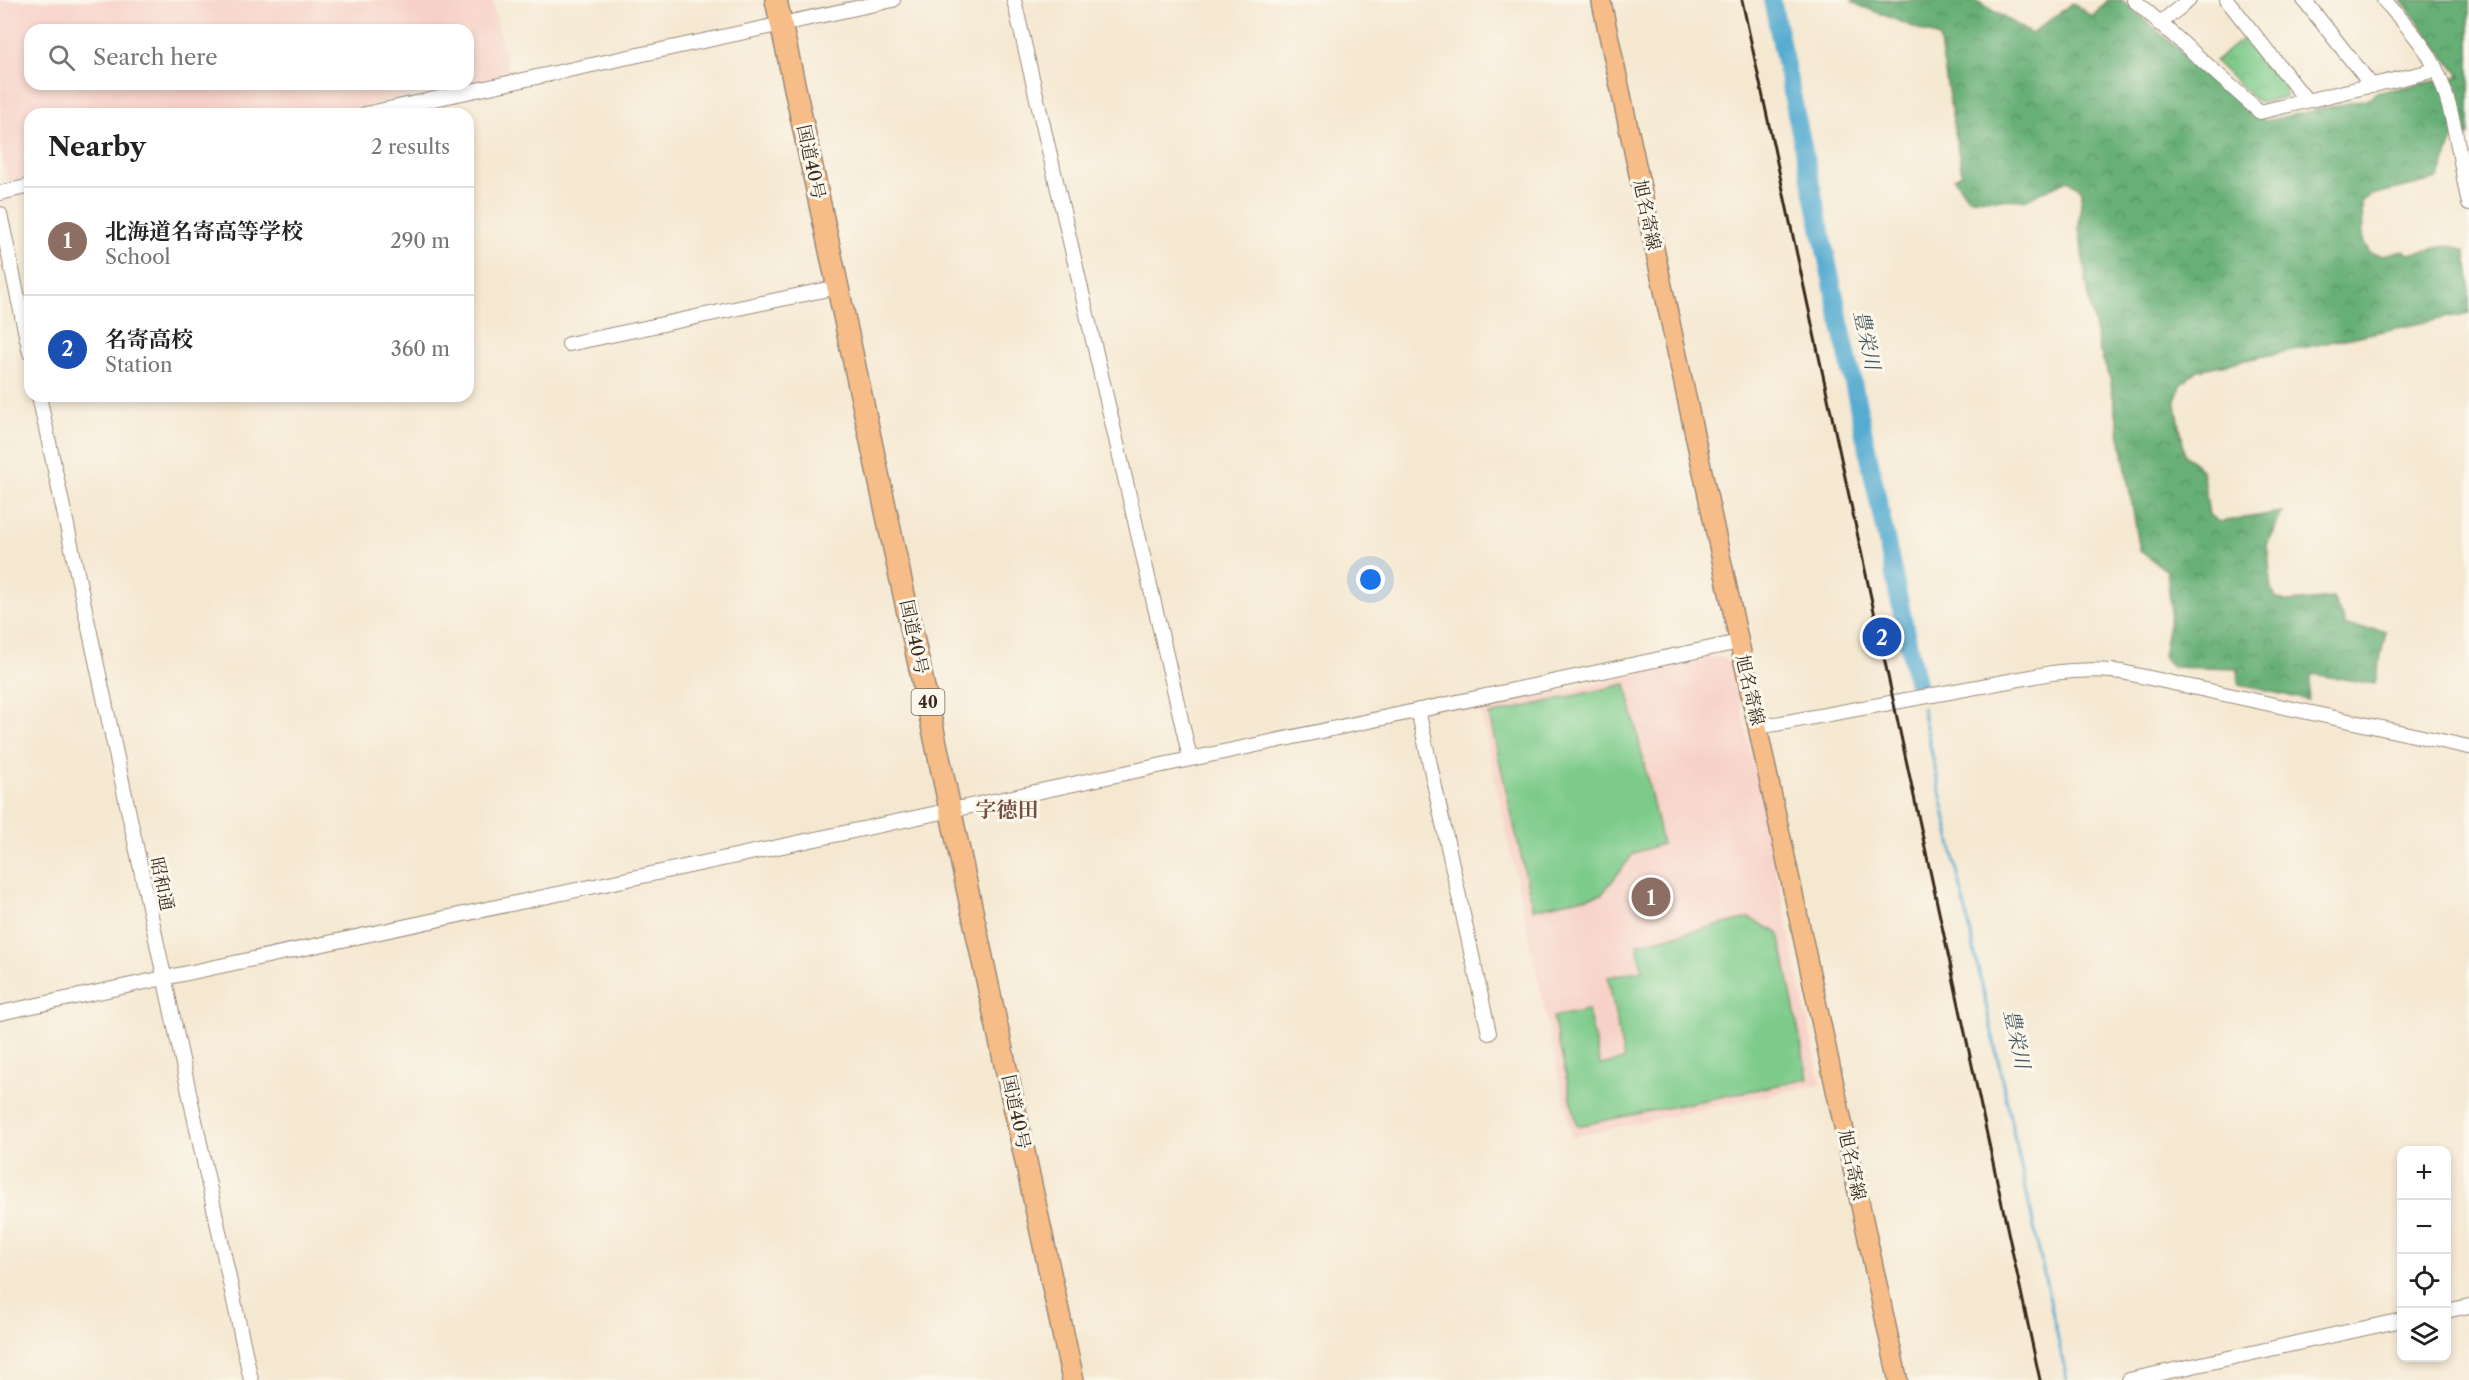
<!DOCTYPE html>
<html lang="en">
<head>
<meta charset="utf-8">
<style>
  :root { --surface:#fff; --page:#f6f6f6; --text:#222; --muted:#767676; --line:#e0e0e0; --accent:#b5179e }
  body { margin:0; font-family:"Libre Caslon Text","Noto Serif JP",serif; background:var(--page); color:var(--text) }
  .controls { position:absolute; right:18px; bottom:18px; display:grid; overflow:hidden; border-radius:12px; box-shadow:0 3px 9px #0003 }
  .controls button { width:54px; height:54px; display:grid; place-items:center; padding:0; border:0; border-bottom:2px solid var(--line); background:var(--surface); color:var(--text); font:30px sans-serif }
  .you { position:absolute; left:1371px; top:580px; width:21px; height:21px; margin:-15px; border:4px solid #fff; border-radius:50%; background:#1a73e8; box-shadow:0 0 0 9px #1a73e833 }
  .badge { display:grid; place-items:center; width:39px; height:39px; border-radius:50%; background:var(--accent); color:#fff; font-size:20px; font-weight:700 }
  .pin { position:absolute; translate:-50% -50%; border:3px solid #fff; box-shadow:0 2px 6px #0006 }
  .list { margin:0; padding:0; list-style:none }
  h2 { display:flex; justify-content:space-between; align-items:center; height:78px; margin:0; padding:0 24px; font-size:26px }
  h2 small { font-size:20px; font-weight:400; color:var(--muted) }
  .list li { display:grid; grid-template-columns:39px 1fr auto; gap:18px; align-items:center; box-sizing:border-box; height:108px; padding:0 24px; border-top:2px solid var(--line) }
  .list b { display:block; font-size:22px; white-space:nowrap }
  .list p { margin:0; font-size:20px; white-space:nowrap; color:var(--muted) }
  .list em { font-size:20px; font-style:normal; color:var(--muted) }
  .icon { flex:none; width:33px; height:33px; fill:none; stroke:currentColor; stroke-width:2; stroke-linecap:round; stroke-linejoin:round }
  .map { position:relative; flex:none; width:2469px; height:1380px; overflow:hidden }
  .search { position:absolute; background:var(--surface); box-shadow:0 3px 9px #0003; left:24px; top:24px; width:450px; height:66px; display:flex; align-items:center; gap:15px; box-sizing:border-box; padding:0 21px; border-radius:18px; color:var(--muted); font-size:22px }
  .panel { position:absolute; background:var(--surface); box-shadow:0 3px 9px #0003; left:24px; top:108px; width:450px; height:294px; border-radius:18px }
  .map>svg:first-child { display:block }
  .built { fill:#f7d1c7; fill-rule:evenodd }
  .grass { fill:#7dcb8a; stroke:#5c7a54; stroke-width:1.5 }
  .forest { fill:url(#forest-crowns); stroke:#506c4a; stroke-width:1.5 }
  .park { fill:url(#park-crowns); stroke:#5c7a54; stroke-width:1.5 }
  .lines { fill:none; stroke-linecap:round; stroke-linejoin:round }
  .stream { stroke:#54abd0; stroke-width:3 }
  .river { stroke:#54abd0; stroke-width:18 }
  .minor-casing { stroke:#988978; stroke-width:16 }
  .major-casing { stroke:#988978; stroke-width:21 }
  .highway-casing { stroke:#988978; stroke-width:24 }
  .minor { stroke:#fff; stroke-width:14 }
  .major { stroke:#f7bd88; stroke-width:18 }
  .highway { stroke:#f7bd88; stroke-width:21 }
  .rail { stroke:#3b2a1e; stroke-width:3 }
  .labels { text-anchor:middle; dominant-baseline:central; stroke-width:6; stroke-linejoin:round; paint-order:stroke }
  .shield { fill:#fbf7ec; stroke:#75685c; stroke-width:1.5 }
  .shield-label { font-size:16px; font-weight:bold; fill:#3b2a1e }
  .street-label { font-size:18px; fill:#3b2a1e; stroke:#fbf7ec }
  .water-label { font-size:20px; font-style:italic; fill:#44575c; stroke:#fbf7ec }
  .quarter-label { font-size:21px; font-weight:bold; fill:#754e40; stroke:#fbf7ec }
</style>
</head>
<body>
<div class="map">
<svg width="2469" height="1380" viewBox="0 0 2469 1380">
  <defs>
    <pattern id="forest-crowns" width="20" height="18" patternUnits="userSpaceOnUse" patternTransform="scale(1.5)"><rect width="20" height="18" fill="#66af76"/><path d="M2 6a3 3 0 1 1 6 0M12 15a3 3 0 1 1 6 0" fill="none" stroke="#558f60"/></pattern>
    <pattern id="park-crowns" width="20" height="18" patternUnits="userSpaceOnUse" patternTransform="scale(1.5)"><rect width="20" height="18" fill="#7dcb8a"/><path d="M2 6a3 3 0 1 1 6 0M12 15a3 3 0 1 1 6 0" fill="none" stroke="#6dae77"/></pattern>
  </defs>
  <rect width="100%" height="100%" fill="#fbf7ec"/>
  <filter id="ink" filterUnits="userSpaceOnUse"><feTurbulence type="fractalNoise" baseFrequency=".0167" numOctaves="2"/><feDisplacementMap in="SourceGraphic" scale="12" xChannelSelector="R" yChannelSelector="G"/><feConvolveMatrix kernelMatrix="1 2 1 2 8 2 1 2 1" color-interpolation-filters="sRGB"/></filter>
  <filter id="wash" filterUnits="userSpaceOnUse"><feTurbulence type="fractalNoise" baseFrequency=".008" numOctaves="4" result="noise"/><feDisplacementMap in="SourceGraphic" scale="24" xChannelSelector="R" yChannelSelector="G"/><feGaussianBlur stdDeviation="1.35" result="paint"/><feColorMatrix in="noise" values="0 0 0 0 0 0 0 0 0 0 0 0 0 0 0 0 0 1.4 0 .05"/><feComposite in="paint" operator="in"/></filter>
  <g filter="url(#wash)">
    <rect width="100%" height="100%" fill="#f5e8d1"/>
    <!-- built -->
    <path class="built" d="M 0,0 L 492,0 L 509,76 L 329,114 L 30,114 L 30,177 L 8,182 L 0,147 ZM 30,30 L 468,30 L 468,84 L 30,84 Z
      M 1720,656 L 1732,663 L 1821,1084 L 1572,1137 L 1480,710 Z"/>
    <!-- grass -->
    <path class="grass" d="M 1626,684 L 1662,844 L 1634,853 L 1602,894 L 1533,909 L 1489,715 Z
      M 1749,918 L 1779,933 L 1808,1079 L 1577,1126 L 1553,1017 L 1588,1010 L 1600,1065 L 1624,1060 L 1608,977 L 1642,970 L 1637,944 Z"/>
    <!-- forest -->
    <path class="forest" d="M 1852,0 L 1975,0 L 2031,34 L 2073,3 L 2092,17 L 2108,0 L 2122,0 C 2170,40 2213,85 2265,121 L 2371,98 L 2375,93 L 2460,76 L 2401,0 L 2469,0 L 2469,137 L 2457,128 L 2438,179 L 2371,195 L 2362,202 L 2363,241 L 2370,253 L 2382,255 L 2404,251 L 2409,254 L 2450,245 L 2465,251 L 2469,272 L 2469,313 L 2198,370 L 2182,384 L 2175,399 L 2185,455 L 2202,470 L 2209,515 L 2219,522 L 2282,512 L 2267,545 L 2272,590 L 2276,598 L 2289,602 L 2333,598 L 2346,626 L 2386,631 L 2375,684 L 2312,674 L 2308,700 L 2239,685 L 2237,669 L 2172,667 L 2163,656 L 2171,612 L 2167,571 L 2140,551 L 2110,378 L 2100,352 L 2090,306 L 2079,228 L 2082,190 L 2068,180 L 2024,200 L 1968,198 L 1954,178 L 1962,174 L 1939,37 L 1853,3 Z"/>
    <!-- park -->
    <path class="park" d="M 2246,36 L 2287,87 L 2285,98 L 2262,103 L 2253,98 L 2215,61 Z"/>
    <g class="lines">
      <!-- stream -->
      <path class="stream" d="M 1922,708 L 2067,1380"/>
      <!-- river -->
      <path class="river" d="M 1772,0 L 1918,689"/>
    </g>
  </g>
  <g filter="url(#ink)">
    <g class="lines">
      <defs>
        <path id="minor" d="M 1014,0 L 1190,758
          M 2134,0 L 2260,112 L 2436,70
          M 2227,0 L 2307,101
          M 2304,0 L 2372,86
          M 2384,0 C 2399,17 2416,35 2428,54 C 2453,95 2459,157 2469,204
          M 2159,24 L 2189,0
          M 365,114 L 893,0
          M 0,193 L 30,186
          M 0,214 L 30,353
          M 569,344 L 838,287
          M 39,396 L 251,1380
          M 1418,710 L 1489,1033
          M 1759,727 L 2052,673 C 2076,670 2097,669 2122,672 L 2469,747
          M 0,1013 L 1739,642
          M 2446,1311 L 2469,1306
          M 2129,1380 L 2402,1320"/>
        <path id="major" d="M 1601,0 L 1898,1380"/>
        <path id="highway" d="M 776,0 L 1073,1380"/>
      </defs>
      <!-- minor casing -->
      <use href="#minor" class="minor-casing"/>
      <!-- major casing -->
      <use href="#major" class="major-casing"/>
      <!-- highway casing -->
      <use href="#highway" class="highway-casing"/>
      <!-- minor -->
      <use href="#minor" class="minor"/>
      <!-- major -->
      <use href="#major" class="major"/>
      <!-- highway -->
      <use href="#highway" class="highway"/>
      <!-- rail -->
      <path class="rail" d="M 1742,0 L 2040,1380"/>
    </g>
  </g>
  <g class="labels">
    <!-- shield labels -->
    <rect class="shield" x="911.5" y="689" width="33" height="26" rx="4.5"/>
    <g class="shield-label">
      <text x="928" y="702">40</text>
    </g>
    <!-- street labels -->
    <g class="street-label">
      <text transform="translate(811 162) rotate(78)">国道40号</text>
      <text transform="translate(1647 215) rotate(78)">旭名寄線</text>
      <text transform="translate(914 637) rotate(78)">国道40号</text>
      <text transform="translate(1750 690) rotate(77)">旭名寄線</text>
      <text transform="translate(162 884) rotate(78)">昭和通</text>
      <text transform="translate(1016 1112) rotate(78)">国道40号</text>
      <text transform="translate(1852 1165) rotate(78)">旭名寄線</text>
    </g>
    <!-- water labels -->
    <g class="water-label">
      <text transform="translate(1867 340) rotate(78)">豊栄川</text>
      <text transform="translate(2017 1039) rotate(78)">豊栄川</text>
    </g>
    <!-- quarter labels -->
    <g class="quarter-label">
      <text x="1007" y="809">字徳田</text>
    </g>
  </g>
</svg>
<div class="controls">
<button>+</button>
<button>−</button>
<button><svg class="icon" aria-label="locate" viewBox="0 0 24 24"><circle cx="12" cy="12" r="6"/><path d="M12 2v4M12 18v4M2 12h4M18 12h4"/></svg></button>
<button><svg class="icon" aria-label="layers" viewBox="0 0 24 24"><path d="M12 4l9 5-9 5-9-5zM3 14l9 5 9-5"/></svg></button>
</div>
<div class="you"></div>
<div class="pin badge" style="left:1651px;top:897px;background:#8d6e63">1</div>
<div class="pin badge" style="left:1882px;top:637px;background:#1a4fb4">2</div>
<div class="search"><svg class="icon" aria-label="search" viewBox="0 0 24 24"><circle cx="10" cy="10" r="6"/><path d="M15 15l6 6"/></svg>Search here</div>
<section class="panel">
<h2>Nearby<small>2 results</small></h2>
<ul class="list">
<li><span class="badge" style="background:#8d6e63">1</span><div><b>北海道名寄高等学校</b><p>School</p></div><em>290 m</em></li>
<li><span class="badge" style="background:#1a4fb4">2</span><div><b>名寄高校</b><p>Station</p></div><em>360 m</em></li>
</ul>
</section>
</div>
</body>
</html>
